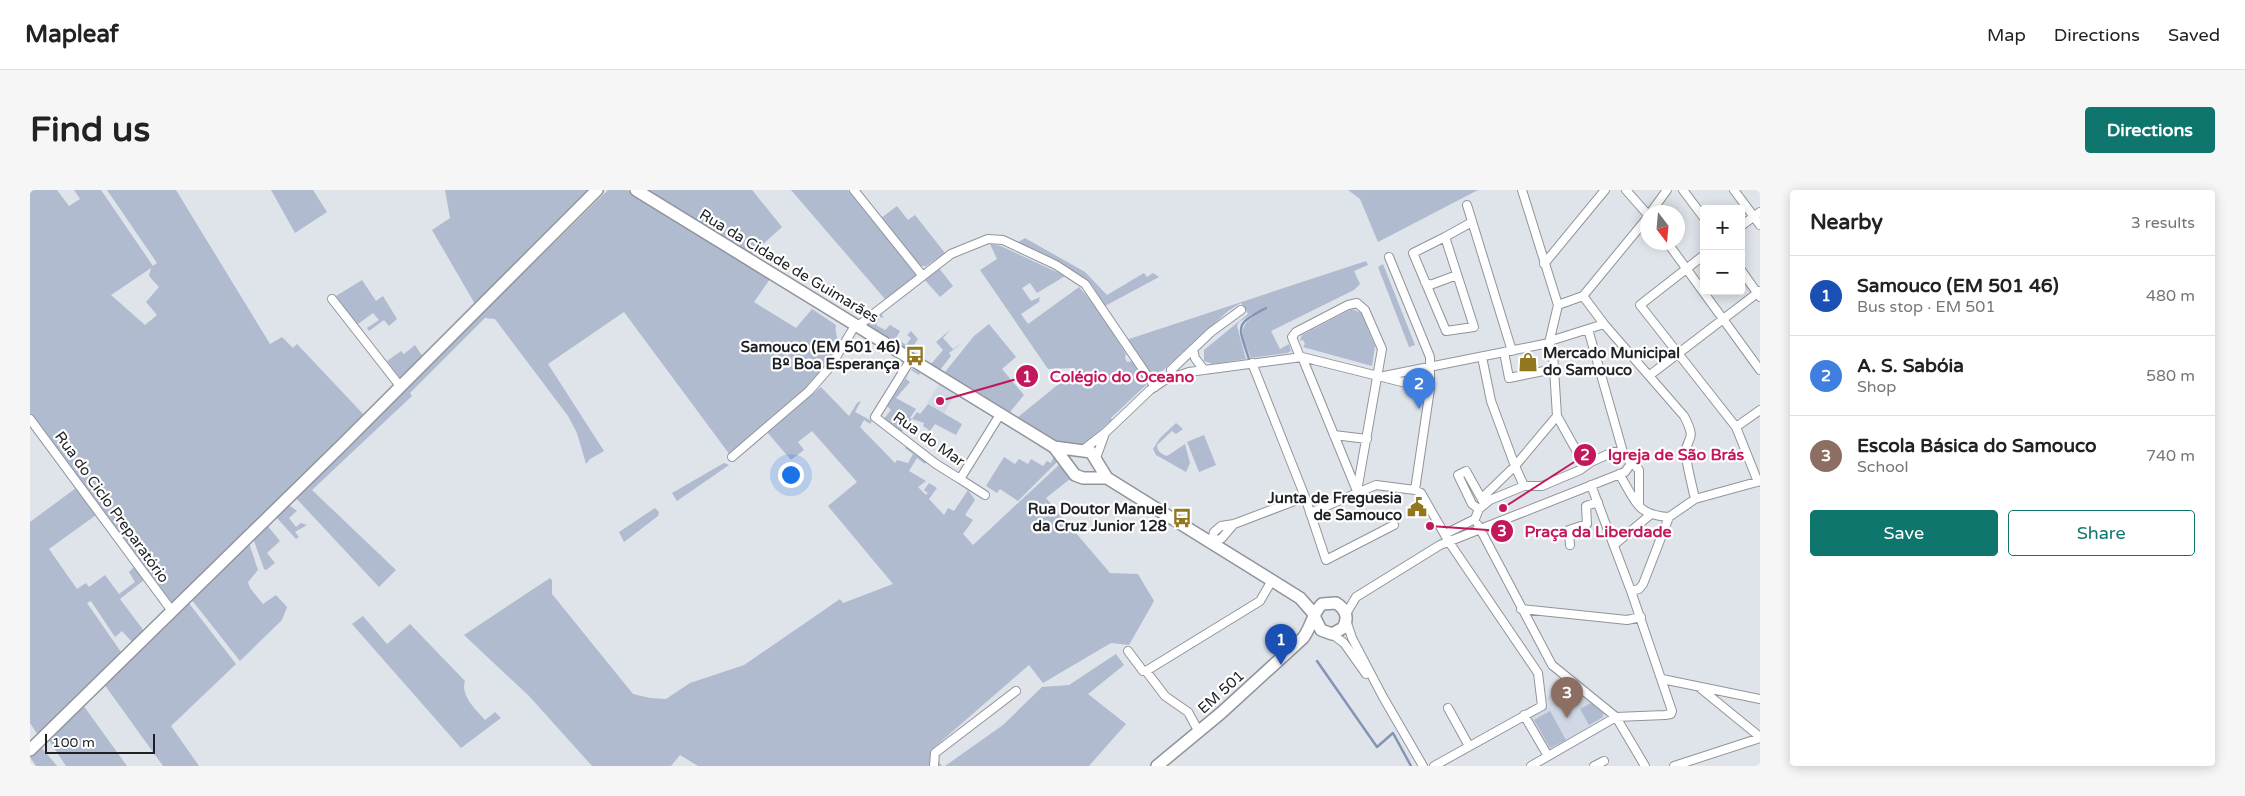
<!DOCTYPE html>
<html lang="en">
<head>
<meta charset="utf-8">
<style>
  :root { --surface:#fff; --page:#f6f6f6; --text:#222; --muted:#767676; --line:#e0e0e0; --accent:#0f766e }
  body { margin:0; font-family:"Varela Round",sans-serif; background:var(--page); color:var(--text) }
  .controls { position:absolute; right:15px; top:15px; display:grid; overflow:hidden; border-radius:5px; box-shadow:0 2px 12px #0003 }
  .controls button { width:45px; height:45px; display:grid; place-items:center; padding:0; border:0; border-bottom:1px solid var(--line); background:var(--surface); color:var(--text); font:25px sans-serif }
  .compass { position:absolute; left:1610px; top:15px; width:45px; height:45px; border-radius:50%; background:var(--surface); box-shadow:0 2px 12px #0003; rotate:164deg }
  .scale { position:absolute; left:15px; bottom:12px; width:110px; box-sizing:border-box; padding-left:5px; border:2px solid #1f2023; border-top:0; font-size:14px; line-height:18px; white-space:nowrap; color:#1f2023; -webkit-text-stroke:4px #fff; paint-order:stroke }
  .you { position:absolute; left:760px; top:284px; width:18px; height:18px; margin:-12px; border:4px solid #fff; border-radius:50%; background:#1a73e8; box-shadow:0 0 0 8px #1a73e833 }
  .badge { display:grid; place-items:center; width:32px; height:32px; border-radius:50%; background:var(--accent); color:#fff; font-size:16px; font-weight:700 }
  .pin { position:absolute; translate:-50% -41px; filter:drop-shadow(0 1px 2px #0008) }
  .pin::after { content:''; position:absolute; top:26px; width:18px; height:15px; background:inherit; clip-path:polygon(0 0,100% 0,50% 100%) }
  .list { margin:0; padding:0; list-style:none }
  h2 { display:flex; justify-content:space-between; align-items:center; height:65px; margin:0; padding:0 20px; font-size:21px }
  h2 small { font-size:16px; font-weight:400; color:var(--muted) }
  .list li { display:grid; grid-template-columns:32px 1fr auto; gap:15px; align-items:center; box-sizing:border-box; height:80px; padding:0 20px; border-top:1px solid var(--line) }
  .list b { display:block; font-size:19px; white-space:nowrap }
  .list p { margin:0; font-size:16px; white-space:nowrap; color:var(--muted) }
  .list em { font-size:16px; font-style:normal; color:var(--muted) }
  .actions { display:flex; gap:10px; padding:15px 20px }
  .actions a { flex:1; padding:11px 0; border:1px solid var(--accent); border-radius:5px; text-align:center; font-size:18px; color:var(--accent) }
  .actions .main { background:var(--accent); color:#fff }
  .map { position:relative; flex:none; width:1730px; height:576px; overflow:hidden; border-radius:5px }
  header { display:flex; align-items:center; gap:30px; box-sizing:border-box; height:70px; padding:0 25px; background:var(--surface); border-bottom:1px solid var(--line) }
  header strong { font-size:24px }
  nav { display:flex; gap:28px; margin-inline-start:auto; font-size:18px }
  .intro { display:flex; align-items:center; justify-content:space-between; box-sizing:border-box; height:120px; padding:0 30px }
  h1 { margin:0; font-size:35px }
  .button { padding:12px 22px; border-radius:5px; background:var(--accent); color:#fff; font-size:18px; font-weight:700 }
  main { display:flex; gap:30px; padding:0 30px }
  aside { flex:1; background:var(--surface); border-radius:5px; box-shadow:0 2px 12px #0003 }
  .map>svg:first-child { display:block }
  .built { fill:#d0d7e5 }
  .green { fill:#b0bbd0; fill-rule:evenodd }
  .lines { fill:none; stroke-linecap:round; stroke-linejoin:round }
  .stream { stroke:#8494b7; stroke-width:2.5 }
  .street-casing { stroke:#91949b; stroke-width:10 }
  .secondary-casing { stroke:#91949b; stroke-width:14 }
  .street { stroke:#fff; stroke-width:8 }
  .secondary { stroke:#fff; stroke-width:11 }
  .labels { text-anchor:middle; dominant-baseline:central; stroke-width:4.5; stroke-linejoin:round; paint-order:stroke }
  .street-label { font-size:15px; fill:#1f2023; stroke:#fff }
  .poi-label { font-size:15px; font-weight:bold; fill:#1f2023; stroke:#fff; text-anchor:end }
  .leader { fill:none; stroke:#c2185b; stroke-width:2 }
  .callout-dot { fill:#c2185b; stroke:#fff; stroke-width:2 }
  .mark-label { font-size:15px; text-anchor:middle; font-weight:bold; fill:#fff }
  .callout-label { font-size:16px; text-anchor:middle; font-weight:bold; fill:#c2185b; stroke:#fff; stroke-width:4.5; stroke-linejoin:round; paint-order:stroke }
</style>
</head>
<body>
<header>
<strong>Mapleaf</strong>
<nav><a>Map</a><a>Directions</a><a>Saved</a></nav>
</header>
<div class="intro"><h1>Find us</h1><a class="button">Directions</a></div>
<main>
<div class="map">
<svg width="1730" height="576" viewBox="0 0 1730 576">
  <rect width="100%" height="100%" fill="#dfe3ea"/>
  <!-- built -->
  <path class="built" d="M 909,194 L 925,204 L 914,223 L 897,213 Z
    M 1538,495 L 1575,522 L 1574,527 L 1519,561 L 1501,528 L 1519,517 L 1517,507 Z"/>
  <!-- green -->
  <path class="green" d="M 0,0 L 27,0 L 39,16 L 50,9 L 44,0 L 71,0 L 123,76 L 127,73 L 77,0 L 146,0 L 240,154 L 252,147 L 263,158 L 267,154 L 334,225 L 147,411 L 142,412 L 136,408 L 0,224 ZM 121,78 L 119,86 L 129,97 L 116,112 L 127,125 L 115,135 L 81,105 Z
    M 241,0 L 283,0 L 297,22 L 265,43 Z
    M 415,0 L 562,0 L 445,114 L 402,40 L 420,28 Z
    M 578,0 L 597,0 L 627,19 L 630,17 L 740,89 L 724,112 L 766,138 L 782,119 L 806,135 C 804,143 809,148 808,156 L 784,191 L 769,206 L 700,265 L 594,122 L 518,174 L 574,261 L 560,269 L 556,274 L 547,243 L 538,226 L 465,129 L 455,128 L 380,203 L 382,206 L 282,300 L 366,380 L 349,397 L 265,307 Z
    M 614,0 L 722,0 L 752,37 L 721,65 Z
    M 761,0 L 818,0 L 886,81 L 886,86 L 855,109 Z
    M 1318,0 L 1448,0 L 1348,52 L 1330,9 Z
    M 867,16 L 878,30 L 885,25 L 915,63 L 896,76 L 890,76 L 851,28 Z
    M 995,48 L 1055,82 L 1077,105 L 1114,83 L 1117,87 L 1123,83 L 1129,87 L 1075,116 L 1062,95 L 1050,86 L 987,53 Z
    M 960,54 L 971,56 L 1035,86 L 1007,103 L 1000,93 L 992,98 L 1001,111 L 1010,107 L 1009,112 L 991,124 L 998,134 L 1049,97 L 1066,116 L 1096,164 L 1095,168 L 1097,172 L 1102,171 L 1117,191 L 1116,195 L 1081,228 L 1082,230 L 1051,256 L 1026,253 L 988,227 L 1046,180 L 1044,178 L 1018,179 L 950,80 L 967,69 Z
    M 1336,71 L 1338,75 L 1324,81 L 1330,94 L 1324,100 L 1241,141 L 1250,159 L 1259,154 L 1261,161 L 1257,163 L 1221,168 C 1215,151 1205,139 1223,127 L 1222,124 L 1209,132 L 1207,136 L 1216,169 L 1183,174 L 1174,171 L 1174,160 L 1218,124 L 1211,113 L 1198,121 L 1126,187 L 1118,183 L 1096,150 Z
    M 1353,74 L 1385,155 L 1379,157 L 1348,77 Z
    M 909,78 L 923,96 L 910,107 L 894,89 Z
    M 332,90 L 346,111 L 353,106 L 367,129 L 359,136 L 354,130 L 339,141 L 337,138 L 349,130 L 343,123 L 328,134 L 333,141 L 330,140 L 306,106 Z
    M 1322,119 L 1331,123 L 1345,156 L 1342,176 L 1273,157 L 1275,154 L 1273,150 L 1270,151 L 1272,145 Z
    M 851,124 L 854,128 L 850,127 L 846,135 L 855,140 L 860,135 L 870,141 L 866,148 L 876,155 L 881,148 L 877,145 L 881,141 L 888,149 L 880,161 L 836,134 Z
    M 959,134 L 986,167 L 972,179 L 994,205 L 980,222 L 915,182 L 944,146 Z
    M 921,139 L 913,148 L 923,159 L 932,153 L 919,163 L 921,166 L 910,180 L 901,174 L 913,160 L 906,152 Z
    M 385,155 L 393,167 L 371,190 L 357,171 L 371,161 L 374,164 Z
    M 882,179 L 890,183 L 889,185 L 881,180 L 876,189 L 880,192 L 866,208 L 886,219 L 880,228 L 882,229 L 887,222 L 890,224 L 898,214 L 932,234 L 926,245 L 905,234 L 900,241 L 893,236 L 894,233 L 882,229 L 871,243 L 853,230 L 861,220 L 857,216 Z
    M 791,197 L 819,226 L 827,213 L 831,211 L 825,222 L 842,231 L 840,234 L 834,230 L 830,237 L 865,273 L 867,270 L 878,273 L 883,264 L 875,258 L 876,256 L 896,272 L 895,274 L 887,268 L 879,281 L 896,291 L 888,297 L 896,305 L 898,303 L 894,300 L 899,293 L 907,298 L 899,309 L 914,325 L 918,318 L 924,321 L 938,300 L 945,310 L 935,325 L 943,330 L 933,344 L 943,355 L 1031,273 L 1040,289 L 1016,308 L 1080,383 L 1108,384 L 1124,411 L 1099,455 L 1081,453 L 1013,493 L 999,475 L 900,561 L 912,576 L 668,576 L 650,565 L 641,576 L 562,576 L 499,506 L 434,445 L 520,388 L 522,390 L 522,404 L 603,504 L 620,508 L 636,509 L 660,493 L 714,475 L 810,409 L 813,413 L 863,394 L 798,316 L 827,292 L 782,241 L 768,252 L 774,260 L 761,270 L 737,242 Z
    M 1146,233 L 1153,239 L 1146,244 L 1142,241 L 1127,255 C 1127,261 1131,264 1137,266 L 1155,254 L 1160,273 L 1156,282 L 1126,265 L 1123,259 L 1130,248 Z
    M 1174,245 L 1186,275 L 1169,282 L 1157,252 Z
    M 1000,250 L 1030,269 L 988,311 L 970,299 L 967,303 L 956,296 L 974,267 L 985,274 L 989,269 L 998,274 L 1001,269 L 1013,276 L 1017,271 L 1021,273 L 1024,266 Z
    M 694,273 L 699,275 L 647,311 L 642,303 Z
    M 46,298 L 66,325 L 19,359 L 47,399 L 56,393 L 59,397 L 75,385 L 89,404 L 105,392 L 99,382 L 104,377 L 114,390 L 90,409 L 114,441 L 102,452 L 92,441 L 85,447 L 61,411 L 57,413 L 91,462 L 8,545 L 0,533 L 0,332 Z
    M 259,315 L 267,321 L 259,328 L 266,337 L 271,333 L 277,335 L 265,342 L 269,347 L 266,349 L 246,327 Z
    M 625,318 L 629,322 L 628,326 L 594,352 L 589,342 Z
    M 237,335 L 250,351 L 237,363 L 245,373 L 236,380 L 234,379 L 223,348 Z
    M 219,353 L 228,380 L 218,392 L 220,398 L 233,414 L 246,405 L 257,417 L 252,430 L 210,471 L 161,409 Z
    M 158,412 L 206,474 L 141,536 L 169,576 L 133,576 L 74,494 Z
    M 333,426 L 357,454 L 380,434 L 435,491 C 430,505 446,520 455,530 L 465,522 L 471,528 L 431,558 L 322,434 Z
    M 1086,464 L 1094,475 L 1058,504 L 1096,534 L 1059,576 L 915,576 L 973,535 L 1012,497 L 1039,495 Z
    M 1561,513 L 1573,523 L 1573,527 L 1559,535 L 1550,519 Z
    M 53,515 L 97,576 L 36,576 L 18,549 Z
    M 1520,521 L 1536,550 L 1520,558 L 1504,530 Z
    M 11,557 L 27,576 L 6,576 L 0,567 Z"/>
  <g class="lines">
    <!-- stream -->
    <path class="stream" d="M 1219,169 C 1208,135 1204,135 1236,118
      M 1287,471 L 1347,557 L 1363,543 L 1381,576"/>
    <defs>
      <path id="street" d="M 824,0 L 892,85
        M 1492,0 L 1528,115
        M 1596,0 L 1618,25
        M 1653,0 L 1674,28
        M 1704,0 L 1730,35
        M 1437,15 L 1482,161
        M 1621,22 L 1637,0
        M 1711,36 L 1730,22
        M 1415,47 L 1416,50 L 1444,137 L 1416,141 L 1383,63 Z
        M 1415,47 L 1442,32
        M 1637,52 L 1730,180
        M 1674,65 L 1610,115 L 1706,237 L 1728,292
        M 1359,67 L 1400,167 L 1400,199 L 1385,300
        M 1514,74 L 1575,0
        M 1711,80 L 1730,107
        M 1395,92 L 1400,95 L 1427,85
        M 1553,106 L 1528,115 L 1519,153 L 1523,163 L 1527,226 L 1555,276
        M 1553,106 L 1618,27
        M 302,109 L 370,196
        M 1574,134 L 1654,226 C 1669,254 1654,246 1656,266 C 1658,281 1662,295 1665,309
        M 828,136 L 921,64 L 958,49 L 973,50 L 1026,75 L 1055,94 L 1125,197
        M 1558,139 L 1593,262
        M 1520,151 L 1574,134 L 1553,106
        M 1163,159 L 1165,168 L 1174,180
        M 1474,162 L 1479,188 L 1524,179
        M 1270,167 L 1262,147 L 1266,142 L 1318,115 L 1327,113 L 1335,120 L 1352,159 L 1327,301
        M 1272,167 L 1327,301
        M 1452,167 L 1461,211 L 1485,276 L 1527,226
        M 881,169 L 845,227 L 906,274 L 930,289 L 971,223
        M 1222,173 L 1275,307 L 1296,370 L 1364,335
        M 1620,185 L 1730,101
        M 1143,186 L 1141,180 L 1181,142 L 1211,120
        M 1354,186 L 1519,153
        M 0,229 L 142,421
        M 1706,237 L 1730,220
        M 1304,245 L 1337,249
        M 1053,260 L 1076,242 L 1120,200 L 1135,190 L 1159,182 L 1272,167 L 1400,199
        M 702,267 L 779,201 L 800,177 L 826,134
        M 1066,268 L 1074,246
        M 1600,270 L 1609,280 L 1609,314
        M 1589,284 C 1606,310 1605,325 1639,327 L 1665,309 L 1730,291
        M 930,289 L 955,305
        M 1454,313 L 1454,306 L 1485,276 L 1494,296
        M 1449,319 L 1442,314 L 1428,285 L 1436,281 L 1454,313
        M 1280,323 L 1346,295 L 1385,300 L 1391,303 L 1419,352 L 1508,483 L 1512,516 L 1404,576
        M 1448,335 L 1522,475 L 1586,527 L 1615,576
        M 1181,354 L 1184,342 L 1191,336 L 1204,334 L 1275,307
        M 1181,354 L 1192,348 L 1204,334
        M 1540,355 L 1539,340 L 1557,334 L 1556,316 L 1568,312
        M 1584,355 L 1620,325
        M 1601,401 L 1609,399 L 1613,394 L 1639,327
        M 1491,419 L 1597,430 L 1611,427
        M 1316,424 L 1326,407 L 1410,355 L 1595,282 L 1600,275 L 1599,268 L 1593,262 L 1583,262 L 1561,272 L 1550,280 L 1512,296 L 1494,296 L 1460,310 L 1449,319 L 1445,329 L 1415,344
        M 1316,430 L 1322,448 L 1353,507 L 1393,576
        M 1302,444 L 1314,453 L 1336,484
        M 1098,461 L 1113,481 L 1116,481 L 1230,411 L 1241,392
        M 1116,481 L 1135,506 L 1158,522 L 1169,542
        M 1632,489 L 1730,509
        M 1670,498 L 1730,547
        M 1418,518 L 1439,556
        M 1494,525 L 1518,566
        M 904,576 L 905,563 L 986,501
        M 1501,576 L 1586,527 L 1635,525 L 1641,524 L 1642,521 L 1601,401 L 1561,295
        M 1564,576 L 1574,571
        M 1644,576 L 1730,548"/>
      <path id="secondary" d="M 606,0 L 1024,257 L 1045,285 L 1053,288 L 1077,288 L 1270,408 L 1285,425
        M 1024,257 L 1061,262 L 1077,288
        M 0,560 L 313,254 L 567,0
        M 1127,576 L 1191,523 L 1273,448 C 1281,438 1283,422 1292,414 L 1306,413 C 1316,419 1319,428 1313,438 L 1302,444 L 1291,440 L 1285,428"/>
    </defs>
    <!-- street casing -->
    <use href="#street" class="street-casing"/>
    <!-- secondary casing -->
    <use href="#secondary" class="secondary-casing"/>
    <!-- street -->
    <use href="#street" class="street"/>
    <!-- secondary -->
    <use href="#secondary" class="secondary"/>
  </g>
  <!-- icons -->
  <defs>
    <symbol id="bus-bare" viewBox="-9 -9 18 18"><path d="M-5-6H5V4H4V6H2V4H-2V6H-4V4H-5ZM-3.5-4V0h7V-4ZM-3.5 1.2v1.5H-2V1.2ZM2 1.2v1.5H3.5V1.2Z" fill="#93771e" stroke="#fff" stroke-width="2.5" paint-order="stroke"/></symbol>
    <symbol id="shop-bare" viewBox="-9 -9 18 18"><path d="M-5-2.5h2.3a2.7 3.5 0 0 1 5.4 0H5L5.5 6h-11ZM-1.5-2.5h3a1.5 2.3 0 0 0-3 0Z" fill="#93771e" stroke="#fff" stroke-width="2.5" paint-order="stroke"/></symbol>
    <symbol id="civic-bare" viewBox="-9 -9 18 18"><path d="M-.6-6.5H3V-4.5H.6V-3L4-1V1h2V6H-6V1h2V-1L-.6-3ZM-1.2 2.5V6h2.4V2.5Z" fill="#93771e" stroke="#fff" stroke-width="2.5" paint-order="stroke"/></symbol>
  </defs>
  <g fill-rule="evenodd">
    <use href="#bus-bare" x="871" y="152" width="28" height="28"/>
    <use href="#shop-bare" x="1484" y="158" width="28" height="28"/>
    <use href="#civic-bare" x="1373" y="303" width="28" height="28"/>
    <use href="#bus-bare" x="1138" y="314" width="28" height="28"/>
  </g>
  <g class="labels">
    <!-- street labels -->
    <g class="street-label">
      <text transform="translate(759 76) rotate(31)">Rua da Cidade de Guimarães</text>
      <text transform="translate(899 249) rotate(35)">Rua do Mar</text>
      <text transform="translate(82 317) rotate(54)">Rua do Ciclo Preparatório</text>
      <text transform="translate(1191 502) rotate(-42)">EM 501</text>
    </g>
    <!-- poi labels -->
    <g class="poi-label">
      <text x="870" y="157">Samouco (EM 501 46)<tspan x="870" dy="17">Bº Boa Esperança</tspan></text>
      <text x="1513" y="163" text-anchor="start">Mercado Municipal<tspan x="1513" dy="17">do Samouco</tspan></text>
      <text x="1372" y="308">Junta de Freguesia<tspan x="1372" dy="17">de Samouco</tspan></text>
      <text x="1137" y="319">Rua Doutor Manuel<tspan x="1137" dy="17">da Cruz Junior 128</tspan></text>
    </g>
  </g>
  <!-- callouts -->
  <path class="leader" d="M910 211L997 186M1473 318L1555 265M1400 336L1472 341"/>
  <g class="callout-dot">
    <circle cx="910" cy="211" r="5"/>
    <circle cx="1473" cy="318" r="5"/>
    <circle cx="1400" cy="336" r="5"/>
    <circle cx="997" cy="186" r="12"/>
    <circle cx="1555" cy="265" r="12"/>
    <circle cx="1472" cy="341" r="12"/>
  </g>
  <g class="mark-label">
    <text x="997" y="192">1</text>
    <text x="1555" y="270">2</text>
    <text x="1472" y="346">3</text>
  </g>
  <g class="callout-label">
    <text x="1092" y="192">Colégio do Oceano</text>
    <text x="1646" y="270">Igreja de São Brás</text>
    <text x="1568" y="347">Praça da Liberdade</text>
  </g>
</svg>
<div class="controls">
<button>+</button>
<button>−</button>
</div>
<svg class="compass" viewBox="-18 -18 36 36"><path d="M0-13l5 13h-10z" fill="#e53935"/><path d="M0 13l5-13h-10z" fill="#767676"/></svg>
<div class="scale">100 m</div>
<div class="you"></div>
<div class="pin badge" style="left:1251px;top:475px;background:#1a4fb4">1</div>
<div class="pin badge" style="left:1389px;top:219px;background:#3f7fe0">2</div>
<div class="pin badge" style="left:1537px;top:528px;background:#8d6e63">3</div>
</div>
<aside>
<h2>Nearby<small>3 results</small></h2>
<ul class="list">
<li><span class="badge" style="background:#1a4fb4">1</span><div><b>Samouco (EM 501 46)</b><p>Bus stop · EM 501</p></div><em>480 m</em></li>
<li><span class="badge" style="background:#3f7fe0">2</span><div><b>A. S. Sabóia</b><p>Shop</p></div><em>580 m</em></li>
<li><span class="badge" style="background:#8d6e63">3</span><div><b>Escola Básica do Samouco</b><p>School</p></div><em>740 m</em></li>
</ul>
<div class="actions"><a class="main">Save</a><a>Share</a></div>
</aside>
</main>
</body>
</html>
